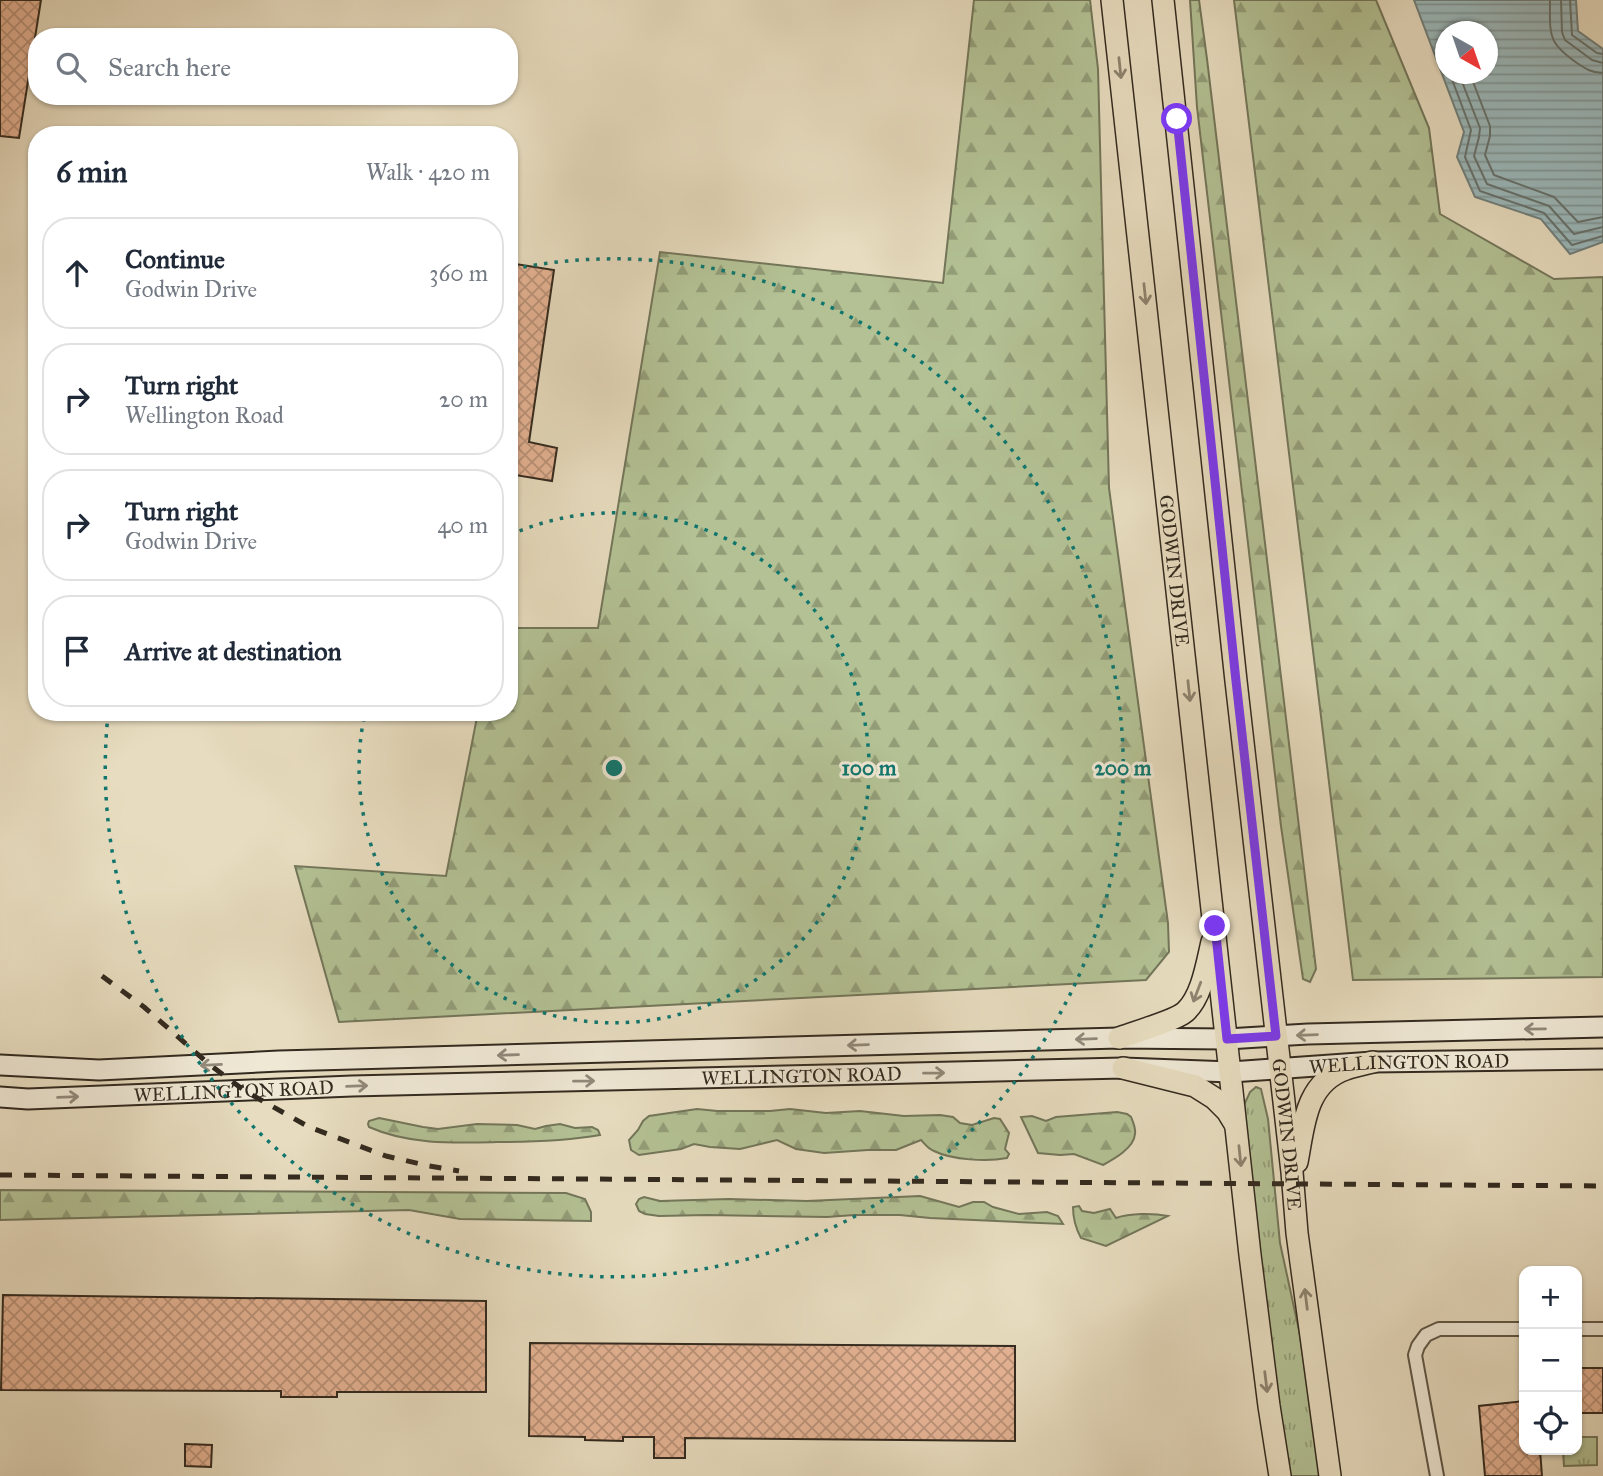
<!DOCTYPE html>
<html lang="en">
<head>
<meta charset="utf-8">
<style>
  :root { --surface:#fff; --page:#f2f2f3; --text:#1f2937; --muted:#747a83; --line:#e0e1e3 }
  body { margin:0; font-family:"IM FELL Great Primer",serif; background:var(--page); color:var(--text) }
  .controls { position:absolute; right:21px; bottom:21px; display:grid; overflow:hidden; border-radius:14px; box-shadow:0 2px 5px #0004 }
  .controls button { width:63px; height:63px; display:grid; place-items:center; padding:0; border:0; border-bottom:2px solid var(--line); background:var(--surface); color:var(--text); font:35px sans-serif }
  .compass { position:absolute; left:1435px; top:21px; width:63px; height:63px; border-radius:50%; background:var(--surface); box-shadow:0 2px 5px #0004; rotate:140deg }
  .stop { position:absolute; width:21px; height:21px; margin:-16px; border:5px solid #7c3aed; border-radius:50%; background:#fff }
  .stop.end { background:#7c3aed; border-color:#fff; box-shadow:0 2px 7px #0008 }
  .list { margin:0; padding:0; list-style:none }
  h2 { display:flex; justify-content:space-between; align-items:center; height:91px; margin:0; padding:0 28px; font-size:30px }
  h2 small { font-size:23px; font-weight:400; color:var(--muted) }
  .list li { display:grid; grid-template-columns:46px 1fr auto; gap:21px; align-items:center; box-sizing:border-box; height:112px; margin:0 14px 14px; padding:0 14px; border:2px solid var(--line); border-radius:28px }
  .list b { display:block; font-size:26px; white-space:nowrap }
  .list p { margin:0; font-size:23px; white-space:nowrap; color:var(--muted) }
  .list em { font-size:23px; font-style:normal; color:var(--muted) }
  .icon { flex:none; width:38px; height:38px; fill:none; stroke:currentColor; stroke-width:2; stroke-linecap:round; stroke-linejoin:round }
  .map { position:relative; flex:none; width:1603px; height:1476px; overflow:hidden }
  .search { position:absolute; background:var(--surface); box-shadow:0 2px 5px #0004; left:28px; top:28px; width:490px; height:77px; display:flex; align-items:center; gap:18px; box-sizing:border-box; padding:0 24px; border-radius:28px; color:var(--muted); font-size:26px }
  .panel { position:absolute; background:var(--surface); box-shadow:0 2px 5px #0004; left:28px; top:126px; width:490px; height:595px; border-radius:28px }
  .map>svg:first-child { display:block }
  .grass { fill:url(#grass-tufts); stroke:#73765a; stroke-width:2 }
  .forest { fill:url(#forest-firs); stroke:#73765a; stroke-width:2 }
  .water { fill:url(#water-rules); stroke:#71807d; stroke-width:2; fill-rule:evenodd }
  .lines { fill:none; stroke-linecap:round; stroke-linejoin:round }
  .shore { stroke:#67726e; stroke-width:2 }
  .building { fill:url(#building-cross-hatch); stroke:#332a1f; stroke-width:2 }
  .street-casing { stroke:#605647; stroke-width:16 }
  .secondary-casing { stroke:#332a1f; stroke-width:23 }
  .primary-casing { stroke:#332a1f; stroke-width:24 }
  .street { stroke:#efe8d5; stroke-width:12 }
  .secondary { stroke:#efe8d5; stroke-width:19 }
  .primary { stroke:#e7dcbf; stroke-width:21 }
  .rail { stroke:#332a1f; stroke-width:5; stroke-dasharray:12 12; stroke-linecap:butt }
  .oneway { stroke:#8d836f }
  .oneway2 { stroke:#91897a }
  .route { stroke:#7c3aed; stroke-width:9 }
  .ring { fill:none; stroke:#0f766e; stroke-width:3.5; stroke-dasharray:3.5 7 }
  .labels { text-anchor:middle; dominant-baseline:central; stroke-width:6; stroke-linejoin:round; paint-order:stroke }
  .street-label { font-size:19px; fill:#332a1f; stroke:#efe8d5 }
  .centre { fill:#0f766e; stroke:#efe8d5; stroke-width:3.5 }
  .ring-label { font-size:21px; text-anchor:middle; font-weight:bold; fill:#0f766e; stroke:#efe8d5; stroke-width:6; stroke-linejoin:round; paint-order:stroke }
</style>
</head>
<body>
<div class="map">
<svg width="1603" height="1476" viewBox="0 0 1603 1476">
  <defs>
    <pattern id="grass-tufts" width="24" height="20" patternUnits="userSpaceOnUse" patternTransform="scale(1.75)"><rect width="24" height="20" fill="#b3c194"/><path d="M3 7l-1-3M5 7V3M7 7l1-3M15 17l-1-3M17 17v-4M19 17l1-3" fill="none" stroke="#929d78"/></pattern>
    <pattern id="forest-firs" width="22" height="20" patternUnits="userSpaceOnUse" patternTransform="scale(1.75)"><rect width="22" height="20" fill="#b3c194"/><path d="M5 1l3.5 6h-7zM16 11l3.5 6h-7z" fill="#929d78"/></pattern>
    <pattern id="water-rules" width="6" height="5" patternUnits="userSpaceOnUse" patternTransform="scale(1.75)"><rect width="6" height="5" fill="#9bb9bc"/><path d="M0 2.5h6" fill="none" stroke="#7f9798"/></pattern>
    <pattern id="building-cross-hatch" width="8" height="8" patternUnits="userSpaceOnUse" patternTransform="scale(1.75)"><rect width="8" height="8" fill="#e5b394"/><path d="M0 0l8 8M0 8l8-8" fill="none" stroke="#ba9278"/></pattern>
  </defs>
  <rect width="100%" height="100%" fill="#e7dcbf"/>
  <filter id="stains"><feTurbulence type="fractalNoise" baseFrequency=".00286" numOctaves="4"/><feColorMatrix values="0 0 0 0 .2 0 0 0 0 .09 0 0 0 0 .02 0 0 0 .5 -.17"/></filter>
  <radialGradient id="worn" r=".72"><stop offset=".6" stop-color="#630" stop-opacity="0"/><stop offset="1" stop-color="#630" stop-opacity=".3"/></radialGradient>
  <!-- grass -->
  <path class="grass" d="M 1256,1087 L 1261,1089 L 1268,1119 L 1280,1243 L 1300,1335 L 1320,1476 L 1289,1476 L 1274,1377 L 1244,1105 L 1250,1092 Z
    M 1577,1437 L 1597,1437 L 1597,1465 L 1564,1466 L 1563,1450 L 1577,1450 Z"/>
  <!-- forest -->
  <path class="forest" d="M 974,0 L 1090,0 L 1098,69 L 1109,488 L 1168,923 L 1169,952 L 1146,980 L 339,1022 L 295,866 L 446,876 L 478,712 L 509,712 L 509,628 L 598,628 L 660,252 L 943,283 Z
    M 1190,0 L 1199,0 L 1207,59 L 1316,969 L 1310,982 L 1303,979 L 1281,826 L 1197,107 Z
    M 1234,0 L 1376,0 L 1429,128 L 1440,214 L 1554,279 L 1603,277 L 1603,977 L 1353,980 Z
    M 697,1109 L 717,1111 L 770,1111 L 790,1109 L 826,1113 L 860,1111 L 904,1116 L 940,1115 L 953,1117 L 960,1123 L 972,1125 L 994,1118 L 1000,1119 L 1009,1133 L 1005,1149 L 1009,1154 L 1007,1158 C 987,1162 952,1160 934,1151 C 928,1149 925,1144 921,1140 L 896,1150 L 868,1150 L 824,1153 L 796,1149 L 777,1140 L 740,1149 L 710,1147 L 694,1144 L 681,1149 L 639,1155 L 631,1150 L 629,1140 L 638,1130 L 643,1121 L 649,1116 Z
    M 1117,1112 L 1127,1114 L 1131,1117 C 1133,1122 1136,1128 1135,1134 C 1134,1148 1114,1159 1103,1165 L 1074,1154 L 1060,1155 L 1038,1153 L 1021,1117 L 1032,1116 L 1046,1121 L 1056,1117 Z
    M 379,1118 L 423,1127 L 438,1129 L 477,1124 L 517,1125 L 535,1129 L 546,1126 L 560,1124 L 575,1128 L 592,1127 L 598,1130 L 600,1135 C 566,1141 532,1142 497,1142 C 455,1143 409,1145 369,1127 L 368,1124 L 369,1121 Z
    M 0,1190 L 566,1193 L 585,1199 L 591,1212 L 591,1221 L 460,1219 L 409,1210 L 0,1220 Z
    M 920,1196 L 959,1207 L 973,1202 L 984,1202 L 993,1207 L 1019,1214 L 1047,1212 L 1058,1216 L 1063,1224 L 930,1218 L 900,1215 L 854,1215 L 827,1217 L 707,1215 L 659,1216 L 645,1214 L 639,1211 L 636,1204 L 639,1199 L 644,1197 L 660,1201 L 729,1199 L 807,1201 Z
    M 1079,1206 L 1082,1211 L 1094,1213 L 1110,1209 L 1116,1218 C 1130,1213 1153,1213 1168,1216 L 1106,1246 L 1081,1238 C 1075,1227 1073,1219 1073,1207 Z"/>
  <!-- water -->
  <path class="water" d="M 1414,0 L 1576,0 L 1578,31 L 1603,49 L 1603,242 L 1570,254 L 1541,219 L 1475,197 L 1457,157 L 1464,132 ZM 1446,32 L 1488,32 L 1488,74 L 1446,74 Z"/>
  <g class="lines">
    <!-- shore -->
    <path class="shore" d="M 1550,0 C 1550,35 1547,42 1577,63 C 1586,69 1592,73 1603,73
      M 1561,0 L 1562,32 L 1565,40 L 1592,60 L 1603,63
      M 1570,0 L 1572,35 L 1597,53 L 1603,54
      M 1450,74 L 1471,130 L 1465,157 L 1480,191 L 1544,213 L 1572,245 L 1603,236
      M 1459,74 L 1480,128 L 1479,137 L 1474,156 L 1487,184 L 1549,206 L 1574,234 L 1603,227
      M 1470,74 L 1490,126 L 1490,136 L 1485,155 L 1494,175 L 1554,197 L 1578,222 L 1603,217"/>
  </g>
  <!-- building -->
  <path class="building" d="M 0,0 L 41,0 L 19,138 L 0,136 Z
    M 509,263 L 554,270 L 529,442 L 557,448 L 552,481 L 509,474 Z
    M 3,1295 L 486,1301 L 486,1392 L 337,1392 L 337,1397 L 281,1397 L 281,1391 L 1,1390 Z
    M 530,1343 L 1015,1346 L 1015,1441 L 685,1438 L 685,1458 L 654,1458 L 654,1437 L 623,1437 L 623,1441 L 585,1440 L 585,1437 L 529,1436 Z
    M 1579,1368 L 1603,1368 L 1603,1413 L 1579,1413 Z
    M 1524,1401 L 1524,1450 L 1540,1450 L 1542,1476 L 1485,1476 L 1479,1406 Z
    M 185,1444 L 212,1445 L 211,1467 L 185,1466 Z"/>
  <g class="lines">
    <defs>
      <path id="street" d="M 1577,1329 L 1603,1329
        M 1437,1476 L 1415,1355 L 1418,1346 L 1426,1335 L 1439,1329 L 1524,1329"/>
      <g id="secondary">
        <path d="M 0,1065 L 99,1070 L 279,1061 L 1119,1038 L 1227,1039 L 1308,1034 L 1603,1027"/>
        <path id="s1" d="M 0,1097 L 28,1099 L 352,1086 L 1123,1068 L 1231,1072 L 1373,1062 L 1603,1059"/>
      </g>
      <g id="primary">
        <path id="s2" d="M 1112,0 L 1250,1255 L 1269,1406 L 1280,1476"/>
        <path id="s3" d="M 1163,0 L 1236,681 L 1292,1172 L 1297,1233 L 1330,1476"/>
        <path d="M 1119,1038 C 1133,1033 1176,1020 1185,1012 C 1202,997 1207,963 1212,942"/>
        <path d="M 1123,1068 L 1195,1086 L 1214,1098 L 1227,1111 L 1235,1124"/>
        <path d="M 1297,1162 C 1304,1126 1305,1083 1346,1069 C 1354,1066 1364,1064 1373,1062"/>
      </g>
    </defs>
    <!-- street casing -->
    <use href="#street" class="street-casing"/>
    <!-- secondary casing -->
    <use href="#secondary" class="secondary-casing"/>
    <!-- primary casing -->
    <use href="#primary" class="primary-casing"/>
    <!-- street -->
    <use href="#street" class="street"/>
    <!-- secondary -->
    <use href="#secondary" class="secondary"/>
    <!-- primary -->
    <use href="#primary" class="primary"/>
    <!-- rail -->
    <path class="rail" d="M 102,976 L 144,1007 L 210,1065 L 245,1091 L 309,1127 L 386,1156 L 429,1166 L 459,1171
      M 0,1175 L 1603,1186"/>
  </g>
  <!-- one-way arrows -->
  <defs><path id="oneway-shaft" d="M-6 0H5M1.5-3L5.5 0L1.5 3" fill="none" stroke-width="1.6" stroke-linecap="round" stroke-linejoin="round" transform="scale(1.75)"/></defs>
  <g class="oneway">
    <use href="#oneway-shaft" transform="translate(1120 68) rotate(84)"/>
    <use href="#oneway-shaft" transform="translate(1145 294) rotate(84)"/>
    <use href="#oneway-shaft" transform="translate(1189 691) rotate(84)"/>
    <use href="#oneway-shaft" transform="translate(1197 992) rotate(111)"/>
    <use href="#oneway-shaft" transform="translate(1240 1156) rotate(84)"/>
    <use href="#oneway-shaft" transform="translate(1306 1299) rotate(-97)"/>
    <use href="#oneway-shaft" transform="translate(1266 1382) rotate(83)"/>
  </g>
  <g class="oneway2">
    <use href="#oneway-shaft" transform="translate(1535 1029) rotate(179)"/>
    <use href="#oneway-shaft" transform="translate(1307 1035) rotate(178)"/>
    <use href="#oneway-shaft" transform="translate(1086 1039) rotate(178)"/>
    <use href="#oneway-shaft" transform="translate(858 1045) rotate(178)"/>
    <use href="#oneway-shaft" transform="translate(508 1055) rotate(178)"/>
    <use href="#oneway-shaft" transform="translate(211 1065) rotate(177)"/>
    <use href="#oneway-shaft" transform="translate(934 1073) rotate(-1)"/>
    <use href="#oneway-shaft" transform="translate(584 1081) rotate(-1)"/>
    <use href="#oneway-shaft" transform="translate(357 1086) rotate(-2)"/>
    <use href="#oneway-shaft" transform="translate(68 1097) rotate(-2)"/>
  </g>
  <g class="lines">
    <!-- route -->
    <path class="route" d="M 1177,119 L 1236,681 L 1276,1036 L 1227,1039 L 1215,926"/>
  </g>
  <!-- distance rings -->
  <g class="ring">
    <path d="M510 535A255 255 0 1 1 365 713"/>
    <path d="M513 269A509 509 0 1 1 108 715"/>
  </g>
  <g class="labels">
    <!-- street labels -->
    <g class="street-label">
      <text stroke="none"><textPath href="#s2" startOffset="574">GODWIN DRIVE</textPath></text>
      <text stroke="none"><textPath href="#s1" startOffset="1410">WELLINGTON ROAD</textPath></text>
      <text stroke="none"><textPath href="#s1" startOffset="802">WELLINGTON ROAD</textPath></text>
      <text stroke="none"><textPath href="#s1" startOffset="234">WELLINGTON ROAD</textPath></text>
      <text stroke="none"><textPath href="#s3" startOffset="1141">GODWIN DRIVE</textPath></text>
    </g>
  </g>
  <circle cx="614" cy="768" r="10" class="centre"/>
  <g class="ring-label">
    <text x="869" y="775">100 m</text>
    <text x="1123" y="775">200 m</text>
  </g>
  <rect width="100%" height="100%" filter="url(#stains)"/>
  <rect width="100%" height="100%" fill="url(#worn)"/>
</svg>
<div class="controls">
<button>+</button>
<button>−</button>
<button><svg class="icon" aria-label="locate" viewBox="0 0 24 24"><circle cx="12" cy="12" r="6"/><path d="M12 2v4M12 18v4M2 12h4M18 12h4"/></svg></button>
</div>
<svg class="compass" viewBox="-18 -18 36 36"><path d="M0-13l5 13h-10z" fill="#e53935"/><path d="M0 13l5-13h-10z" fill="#747a83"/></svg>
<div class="stop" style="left:1177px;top:119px"></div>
<div class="stop end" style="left:1215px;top:926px"></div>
<div class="search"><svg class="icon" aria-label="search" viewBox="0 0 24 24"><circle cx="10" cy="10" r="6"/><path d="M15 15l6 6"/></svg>Search here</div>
<section class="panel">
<h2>6 min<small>Walk · 420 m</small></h2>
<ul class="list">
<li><svg class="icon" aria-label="ahead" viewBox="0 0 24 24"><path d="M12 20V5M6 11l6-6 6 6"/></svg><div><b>Continue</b><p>Godwin Drive</p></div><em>360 m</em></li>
<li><svg class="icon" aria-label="right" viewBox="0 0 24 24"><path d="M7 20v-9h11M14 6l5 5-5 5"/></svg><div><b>Turn right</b><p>Wellington Road</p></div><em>20 m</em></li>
<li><svg class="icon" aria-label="right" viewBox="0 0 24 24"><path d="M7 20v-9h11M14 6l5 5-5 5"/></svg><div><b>Turn right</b><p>Godwin Drive</p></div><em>40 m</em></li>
<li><svg class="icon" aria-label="arrive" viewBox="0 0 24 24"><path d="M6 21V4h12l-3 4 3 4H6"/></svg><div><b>Arrive at destination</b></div></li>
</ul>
</section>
</div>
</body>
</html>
